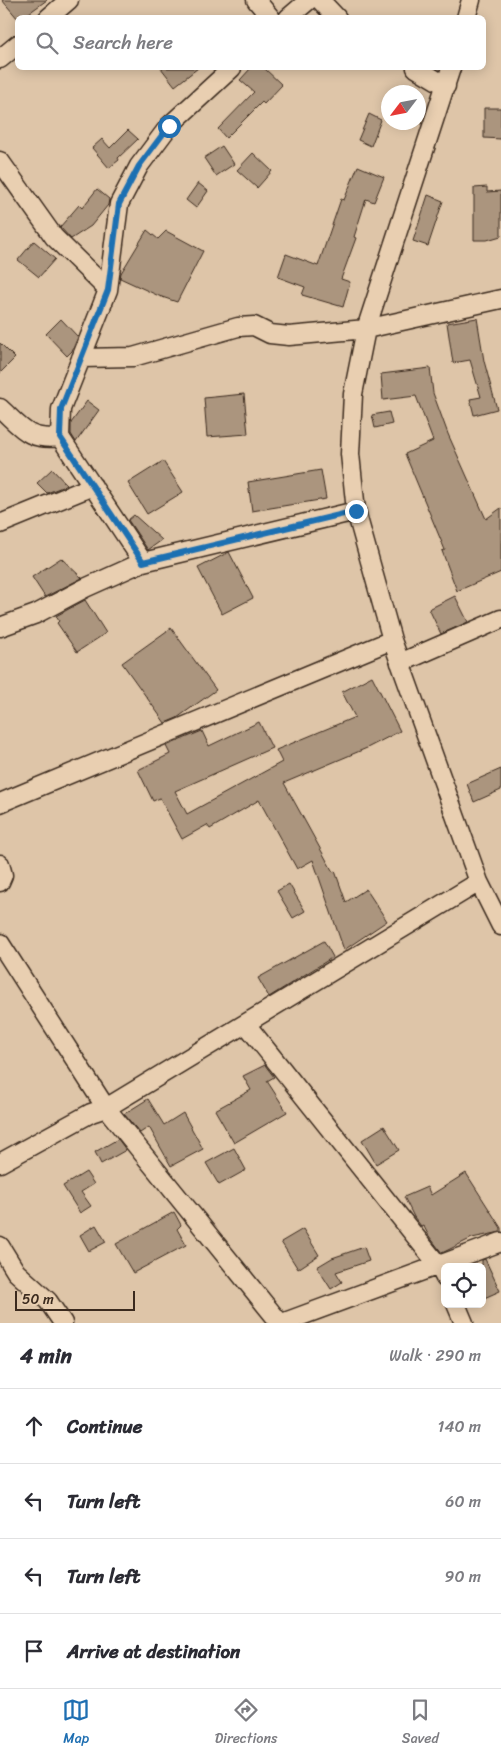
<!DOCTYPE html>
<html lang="en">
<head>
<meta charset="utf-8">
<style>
  :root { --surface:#fff; --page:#f7f7f7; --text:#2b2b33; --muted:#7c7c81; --line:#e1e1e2; --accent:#1f6fb2 }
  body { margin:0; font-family:Sriracha,sans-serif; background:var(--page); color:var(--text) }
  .controls { position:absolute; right:15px; bottom:15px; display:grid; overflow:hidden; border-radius:8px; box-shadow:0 2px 12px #0003 }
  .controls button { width:45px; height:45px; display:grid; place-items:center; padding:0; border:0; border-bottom:1px solid var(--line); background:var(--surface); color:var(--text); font:25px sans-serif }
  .compass { position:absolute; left:381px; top:85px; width:45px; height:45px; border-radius:50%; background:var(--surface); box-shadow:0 2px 12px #0003; rotate:238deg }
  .scale { position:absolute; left:15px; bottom:12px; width:120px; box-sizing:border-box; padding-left:5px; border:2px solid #3b2a1e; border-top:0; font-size:14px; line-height:18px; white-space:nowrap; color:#3b2a1e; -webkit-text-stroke:4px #e9cfb1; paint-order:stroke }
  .stop { position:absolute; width:15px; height:15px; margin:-11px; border:4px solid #1f6fb2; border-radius:50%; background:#fff }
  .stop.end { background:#1f6fb2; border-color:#fff; box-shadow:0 1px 5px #0008 }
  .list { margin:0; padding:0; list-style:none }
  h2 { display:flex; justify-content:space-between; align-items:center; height:65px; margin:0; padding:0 20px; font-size:21px }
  h2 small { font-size:16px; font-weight:400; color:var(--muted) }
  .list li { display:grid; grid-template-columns:32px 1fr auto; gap:15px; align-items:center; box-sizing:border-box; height:75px; padding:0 20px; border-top:1px solid var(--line) }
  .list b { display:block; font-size:19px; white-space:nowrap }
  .list em { font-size:16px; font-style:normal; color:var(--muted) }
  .icon { flex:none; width:28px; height:28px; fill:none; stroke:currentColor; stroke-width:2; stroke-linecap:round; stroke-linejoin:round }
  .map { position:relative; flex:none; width:501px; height:1323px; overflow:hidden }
  .search { position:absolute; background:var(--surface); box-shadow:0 2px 12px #0003; left:15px; right:15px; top:15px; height:55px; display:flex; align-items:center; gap:12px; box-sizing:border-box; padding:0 18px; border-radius:8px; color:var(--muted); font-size:19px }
  .sheet { height:365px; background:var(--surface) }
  nav { display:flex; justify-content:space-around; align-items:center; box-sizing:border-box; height:70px; border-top:1px solid var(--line); background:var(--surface); font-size:14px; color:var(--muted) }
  nav a { display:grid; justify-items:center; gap:2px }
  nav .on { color:var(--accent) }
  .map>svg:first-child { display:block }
  .building { fill:#ab957e; stroke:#3b2a1e }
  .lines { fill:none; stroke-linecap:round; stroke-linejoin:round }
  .minor-casing { stroke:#3b2a1e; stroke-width:21 }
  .minor { stroke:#e9cfb1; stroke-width:18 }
  .route { stroke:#1f6fb2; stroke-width:6 }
</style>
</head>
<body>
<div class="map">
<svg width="501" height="1323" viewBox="0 0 501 1323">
  <rect width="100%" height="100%" fill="#dec5a8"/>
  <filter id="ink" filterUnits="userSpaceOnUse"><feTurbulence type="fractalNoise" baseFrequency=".02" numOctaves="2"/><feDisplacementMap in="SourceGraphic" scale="10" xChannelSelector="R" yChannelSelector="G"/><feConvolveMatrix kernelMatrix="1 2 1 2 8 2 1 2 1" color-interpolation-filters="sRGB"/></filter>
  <g filter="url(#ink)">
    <!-- building -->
    <path class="building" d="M 2,0 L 47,0 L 22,18 L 18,18 L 18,19 Z
      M 161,68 L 198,68 L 175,86 Z
      M 251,68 L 264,68 L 282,85 L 264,104 L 262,102 L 226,138 L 218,129 L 254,92 L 240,80 Z
      M 484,108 L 501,108 L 501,139 L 484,138 Z
      M 369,114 L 381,120 L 371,146 L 358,140 Z
      M 128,130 L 138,139 L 118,158 L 119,160 L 109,168 L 92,148 L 102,139 L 110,148 Z
      M 222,146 L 234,164 L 216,176 L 204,158 Z
      M 253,153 L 272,171 L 257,188 L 237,170 Z
      M 358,166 L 384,177 L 374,202 L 366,199 L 354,237 L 356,238 L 341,279 L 350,282 L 343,307 L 302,295 L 305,287 L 278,277 L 286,254 L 318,266 L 341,199 L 344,200 Z
      M 198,183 L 208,191 L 196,208 L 186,200 Z
      M 487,187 L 487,192 L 501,191 L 501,236 L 487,240 L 474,240 L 474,188 Z
      M 97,189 L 109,199 L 108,205 L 91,226 L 71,239 L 60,227 L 79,205 L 82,208 Z
      M 428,195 L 443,201 L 428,246 L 413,241 Z
      M 147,230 L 158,239 L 166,231 L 203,251 L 177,302 L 159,296 L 120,278 L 121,273 Z
      M 34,241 L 55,259 L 39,277 L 18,260 Z
      M 477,318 L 484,361 L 497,409 L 474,415 L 470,399 L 481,397 L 470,360 L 453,363 L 447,323 Z
      M 61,319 L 78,337 L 72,351 L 67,356 L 46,334 Z
      M 0,343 L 15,358 L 0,373 Z
      M 430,368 L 433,393 L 448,434 L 486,519 L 501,508 L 501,572 L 457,591 L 442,551 L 445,550 L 405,454 L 433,441 L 416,396 L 383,400 L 381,374 Z
      M 244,394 L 248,434 L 207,437 L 204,398 Z
      M 87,401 L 99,410 L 76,442 L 71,434 L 71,423 Z
      M 389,412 L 392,424 L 375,428 L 372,415 Z
      M 163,461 L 183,492 L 147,514 L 128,483 Z
      M 52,469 L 67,485 L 47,493 L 37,483 Z
      M 321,470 L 326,499 L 252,511 L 248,482 Z
      M 134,515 L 162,540 L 148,550 L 128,520 Z
      M 229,552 L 253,598 L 222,614 L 198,568 Z
      M 61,558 L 82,578 L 45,597 L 32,577 Z
      M 455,596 L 468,622 L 441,634 L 429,609 Z
      M 85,600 L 106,633 L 77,652 L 57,623 L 59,621 L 56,616 Z
      M 171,628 L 216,690 L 177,718 L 165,723 L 122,663 Z
      M 372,676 L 400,731 L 367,748 L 284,783 L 333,872 L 335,871 L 346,902 L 366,889 L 387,921 L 344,950 L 313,860 L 297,869 L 259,800 L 210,829 L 207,825 L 182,839 L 160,798 L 153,801 L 138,770 L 170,754 L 166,746 L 202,731 L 209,746 L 259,722 L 272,748 L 175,791 L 187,814 L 282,762 L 276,750 L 355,717 L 342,692 Z
      M 501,769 L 501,790 L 474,802 L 467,784 Z
      M 289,884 L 305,911 L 293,918 L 277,891 Z
      M 324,941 L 333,957 L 269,997 L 258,978 Z
      M 265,1065 L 274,1077 L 267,1081 L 287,1112 L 234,1143 L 215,1110 L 251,1090 L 243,1076 Z
      M 148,1099 L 164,1125 L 183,1113 L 203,1149 L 171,1166 L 149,1127 L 140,1133 L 124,1114 Z
      M 384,1126 L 399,1150 L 376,1164 L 362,1140 Z
      M 118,1139 L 126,1150 L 101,1164 L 95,1152 Z
      M 234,1148 L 246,1170 L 219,1185 L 206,1163 Z
      M 86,1172 L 94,1184 L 81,1192 L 91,1206 L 80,1213 L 63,1186 Z
      M 466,1173 L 501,1228 L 501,1232 L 472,1238 L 442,1253 L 429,1236 L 423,1225 L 421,1226 L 414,1217 L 404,1197 L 427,1187 L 431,1195 Z
      M 174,1212 L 181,1225 L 177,1229 L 186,1245 L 133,1273 L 116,1244 Z
      M 96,1225 L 106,1242 L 89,1251 L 80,1235 Z
      M 303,1229 L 319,1255 L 298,1269 L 281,1242 Z
      M 364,1247 L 369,1261 L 336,1272 L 342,1282 L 331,1289 L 317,1267 L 332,1258 Z
      M 485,1259 L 500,1291 L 482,1299 L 482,1260 Z"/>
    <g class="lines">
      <defs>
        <path id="minor" d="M 256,0 L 271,18
          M 320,0 L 337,18
          M 48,18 L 69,0
          M 288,18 L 309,0
          M 466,18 L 471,0
          M 0,59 L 18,44
          M 416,68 L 446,86
          M 451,68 L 366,329 L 353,394 L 350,454 L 356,511 L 392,640 L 479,882 L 501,926
          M 0,161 L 54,237 L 108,290
          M 81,358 L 133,357 L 238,327 L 254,326 L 270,334 L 289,336 L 366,329 L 501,299
          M 0,408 C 22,428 28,441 60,437
          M 0,524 L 93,486
          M 143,562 L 60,437 L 61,409 L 108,290 L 119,204 L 139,166 L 169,126 L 232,68
          M 0,627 L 36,614 L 85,588 L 143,562 L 356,511
          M 400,663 L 501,619
          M 0,803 L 392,640
          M 0,864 L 3,875 L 0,882
          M 0,943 L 106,1108 L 280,1323
          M 246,1024 L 439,1266 L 445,1278
          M 0,1163 L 91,1113 L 106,1108 L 479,882
          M 0,1246 L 16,1272 L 48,1301 L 63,1323
          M 456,1304 L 464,1323
          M 282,1323 L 501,1242"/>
      </defs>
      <!-- minor casing -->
      <use href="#minor" class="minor-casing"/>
      <!-- minor -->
      <use href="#minor" class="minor"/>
    </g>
  </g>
  <g class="lines" filter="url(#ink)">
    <!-- route -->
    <path class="route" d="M 169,126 L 139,166 L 119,204 L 108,290 L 61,409 L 60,437 L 143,562 L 356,511"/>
  </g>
</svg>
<div class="controls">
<button><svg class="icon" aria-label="locate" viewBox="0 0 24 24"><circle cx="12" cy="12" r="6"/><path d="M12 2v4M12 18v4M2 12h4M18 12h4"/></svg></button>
</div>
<svg class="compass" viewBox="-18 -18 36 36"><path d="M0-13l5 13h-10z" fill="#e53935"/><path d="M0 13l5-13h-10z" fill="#7c7c81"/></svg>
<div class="scale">50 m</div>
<div class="stop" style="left:169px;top:126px"></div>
<div class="stop end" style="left:356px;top:511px"></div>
<div class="search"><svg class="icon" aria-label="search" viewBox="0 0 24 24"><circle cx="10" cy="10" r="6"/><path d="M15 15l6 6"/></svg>Search here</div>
</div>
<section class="sheet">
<h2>4 min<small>Walk · 290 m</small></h2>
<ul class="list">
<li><svg class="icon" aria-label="ahead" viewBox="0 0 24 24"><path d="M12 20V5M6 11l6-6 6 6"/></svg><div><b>Continue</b></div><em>140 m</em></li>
<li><svg class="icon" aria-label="left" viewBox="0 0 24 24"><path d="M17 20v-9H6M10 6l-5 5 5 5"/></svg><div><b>Turn left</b></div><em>60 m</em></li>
<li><svg class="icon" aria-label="left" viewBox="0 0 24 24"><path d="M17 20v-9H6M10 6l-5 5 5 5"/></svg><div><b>Turn left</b></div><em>90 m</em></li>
<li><svg class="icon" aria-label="arrive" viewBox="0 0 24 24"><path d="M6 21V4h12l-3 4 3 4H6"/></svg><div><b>Arrive at destination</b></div></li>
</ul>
</section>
<nav>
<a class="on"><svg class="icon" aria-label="map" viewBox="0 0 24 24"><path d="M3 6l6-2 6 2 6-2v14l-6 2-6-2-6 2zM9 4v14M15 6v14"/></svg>Map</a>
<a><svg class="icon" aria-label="directions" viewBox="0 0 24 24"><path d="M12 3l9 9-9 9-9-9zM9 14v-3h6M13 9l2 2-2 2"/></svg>Directions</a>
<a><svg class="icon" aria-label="saved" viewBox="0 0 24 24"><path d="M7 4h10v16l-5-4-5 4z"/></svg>Saved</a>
</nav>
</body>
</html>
